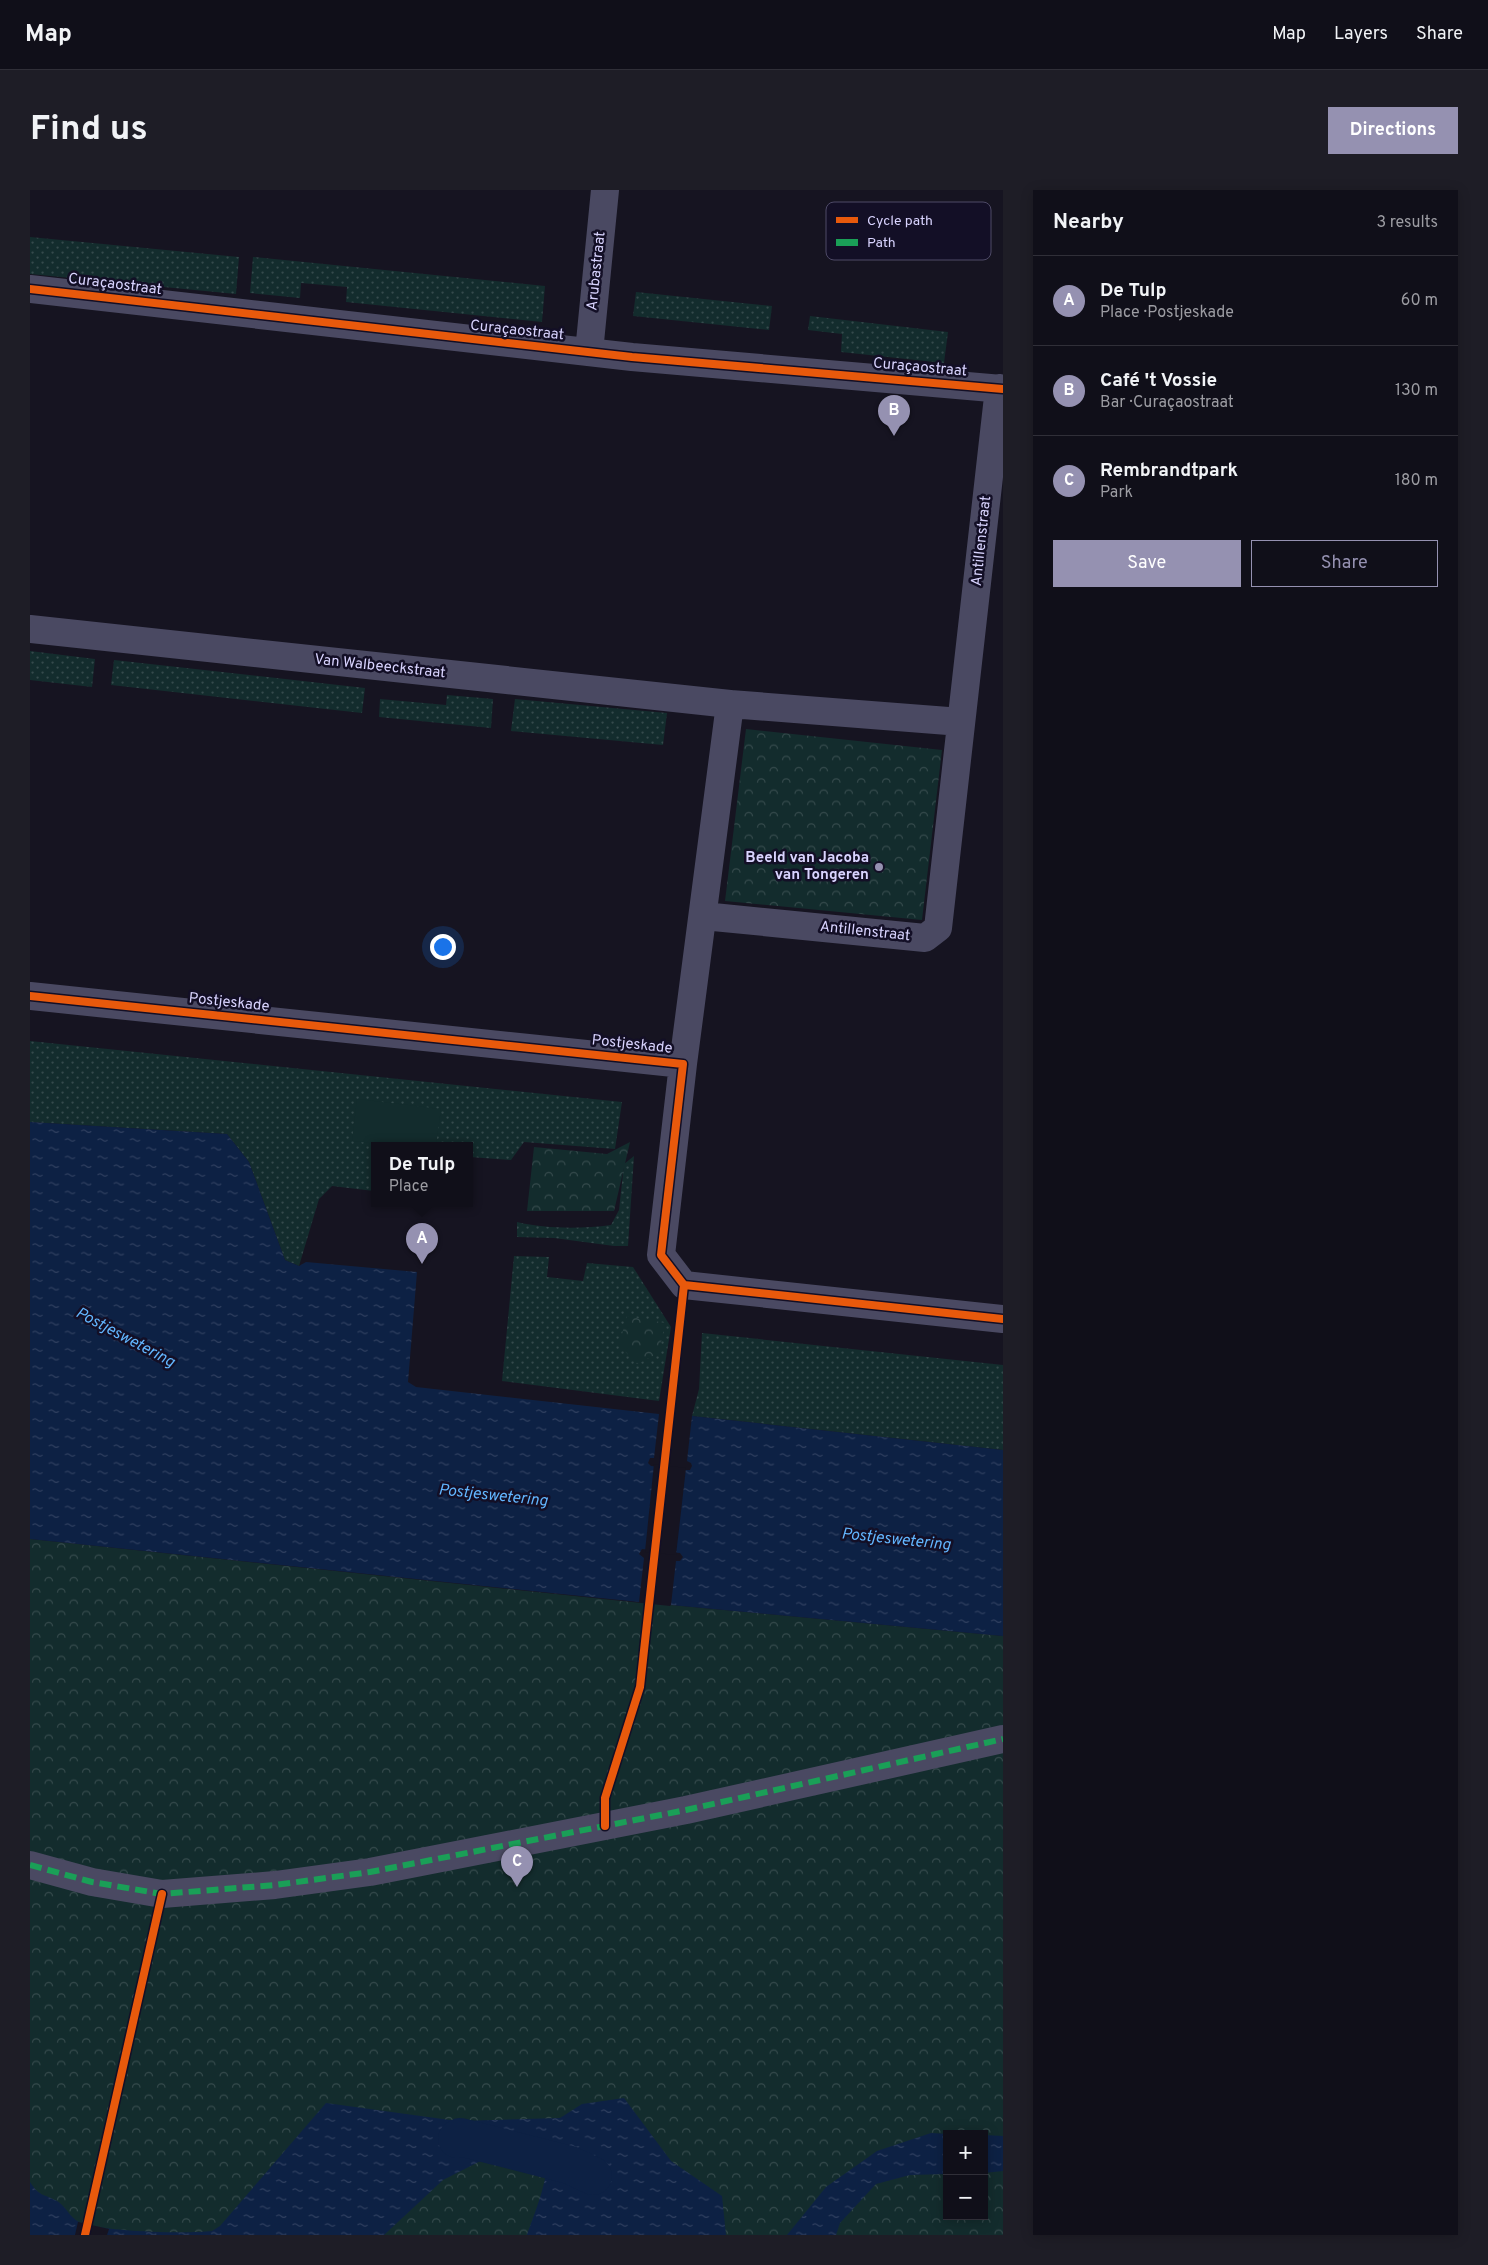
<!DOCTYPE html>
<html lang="en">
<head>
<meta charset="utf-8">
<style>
  :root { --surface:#100f19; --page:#1e1d26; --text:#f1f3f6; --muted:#9c9ca2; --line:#302f38; --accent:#9591b1 }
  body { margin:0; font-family:Overpass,sans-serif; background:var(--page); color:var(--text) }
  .controls { position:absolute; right:15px; bottom:15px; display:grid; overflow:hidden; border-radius:0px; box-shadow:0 2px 12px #0003 }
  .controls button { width:45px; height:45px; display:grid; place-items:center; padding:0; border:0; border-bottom:1px solid var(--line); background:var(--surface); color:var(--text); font:25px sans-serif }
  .you { position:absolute; left:412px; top:756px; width:18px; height:18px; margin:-12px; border:4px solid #fff; border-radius:50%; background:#1a73e8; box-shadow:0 0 0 8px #1a73e833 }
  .badge { display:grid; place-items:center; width:32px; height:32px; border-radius:50%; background:var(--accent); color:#fff; font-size:16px; font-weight:700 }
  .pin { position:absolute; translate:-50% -41px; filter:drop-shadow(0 1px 2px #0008) }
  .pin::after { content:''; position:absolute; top:26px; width:18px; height:15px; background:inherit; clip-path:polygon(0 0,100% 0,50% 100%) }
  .popup { position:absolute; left:341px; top:952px; width:102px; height:65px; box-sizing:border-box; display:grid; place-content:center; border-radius:0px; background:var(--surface); filter:drop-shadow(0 1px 4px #0005); font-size:16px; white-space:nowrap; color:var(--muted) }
  .popup b { font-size:19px; color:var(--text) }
  .popup::after { content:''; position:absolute; left:50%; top:100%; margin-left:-10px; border:10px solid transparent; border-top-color:var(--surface) }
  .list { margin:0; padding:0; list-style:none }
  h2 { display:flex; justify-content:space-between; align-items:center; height:65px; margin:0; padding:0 20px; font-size:21px }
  h2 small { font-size:16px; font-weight:400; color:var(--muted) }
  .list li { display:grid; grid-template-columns:32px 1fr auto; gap:15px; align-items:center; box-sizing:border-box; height:90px; padding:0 20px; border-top:1px solid var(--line) }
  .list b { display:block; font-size:19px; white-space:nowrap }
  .list p { margin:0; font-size:16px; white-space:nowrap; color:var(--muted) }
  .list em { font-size:16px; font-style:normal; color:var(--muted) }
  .actions { display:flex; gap:10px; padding:15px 20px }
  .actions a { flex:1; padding:11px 0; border:1px solid var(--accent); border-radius:0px; text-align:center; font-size:18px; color:var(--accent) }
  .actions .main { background:var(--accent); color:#fff }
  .map { position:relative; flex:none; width:973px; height:2045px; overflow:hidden; border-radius:0px }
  header { display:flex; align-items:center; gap:30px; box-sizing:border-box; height:70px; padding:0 25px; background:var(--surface); border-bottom:1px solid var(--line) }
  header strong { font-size:24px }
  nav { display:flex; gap:28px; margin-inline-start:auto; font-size:18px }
  .intro { display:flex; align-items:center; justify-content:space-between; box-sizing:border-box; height:120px; padding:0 30px }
  h1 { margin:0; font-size:35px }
  .button { padding:12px 22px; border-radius:0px; background:var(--accent); color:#fff; font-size:18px; font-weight:700 }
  main { display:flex; gap:30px; padding:0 30px }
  aside { flex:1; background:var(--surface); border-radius:0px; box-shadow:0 2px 12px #0003 }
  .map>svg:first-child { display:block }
  .grass { fill:url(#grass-dots) }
  .forest { fill:url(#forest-crowns); fill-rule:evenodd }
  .pitch { fill:#132c2d }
  .water { fill:url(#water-ripples) }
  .pier { fill:#161421 }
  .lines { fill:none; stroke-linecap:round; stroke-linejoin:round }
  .canal { stroke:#0d2144; stroke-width:38 }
  .minor { stroke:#4a4962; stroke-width:28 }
  .quiet { stroke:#1a9f57; stroke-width:6; stroke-dasharray:12 6; stroke-linecap:butt }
  .cycleway-casing { stroke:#130f26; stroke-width:11 }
  .cycleway { stroke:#e8590c; stroke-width:8 }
  .poi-dot { fill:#9591b1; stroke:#130f26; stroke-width:2 }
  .labels { text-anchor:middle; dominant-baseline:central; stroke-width:5; stroke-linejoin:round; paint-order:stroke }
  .street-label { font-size:15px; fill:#d9d4ff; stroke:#130f26 }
  .poi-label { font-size:15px; font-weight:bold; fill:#d9d4ff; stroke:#130f26; text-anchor:end }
  .water-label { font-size:16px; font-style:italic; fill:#62b6ff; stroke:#130f26 }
  .key { fill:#130f26; stroke:#4e4a67; stroke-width:1 }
  .key-label { font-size:14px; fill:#d9d4ff }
</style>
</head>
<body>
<header>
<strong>Map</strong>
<nav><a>Map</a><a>Layers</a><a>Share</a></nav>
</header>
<div class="intro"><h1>Find us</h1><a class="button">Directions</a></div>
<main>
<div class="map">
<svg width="973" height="2045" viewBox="0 0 973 2045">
  <defs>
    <pattern id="grass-dots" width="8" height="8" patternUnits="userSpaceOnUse" patternTransform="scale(1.25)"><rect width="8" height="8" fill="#132c2d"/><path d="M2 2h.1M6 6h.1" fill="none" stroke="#354a4c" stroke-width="1.8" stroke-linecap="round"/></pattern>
    <pattern id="forest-crowns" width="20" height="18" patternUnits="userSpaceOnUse" patternTransform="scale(1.25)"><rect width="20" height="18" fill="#132c2d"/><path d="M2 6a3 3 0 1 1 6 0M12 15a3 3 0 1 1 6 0" fill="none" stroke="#354a4c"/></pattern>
    <pattern id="water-ripples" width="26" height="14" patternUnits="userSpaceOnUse" patternTransform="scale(1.25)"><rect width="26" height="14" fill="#0d2144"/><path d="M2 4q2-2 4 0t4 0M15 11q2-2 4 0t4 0" fill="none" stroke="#304060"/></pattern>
  </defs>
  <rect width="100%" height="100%" fill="#161421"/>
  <!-- grass -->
  <path class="grass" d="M 0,47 L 209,67 L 206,104 L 0,84 Z
    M 223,67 L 515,96 L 512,132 L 316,112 L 317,97 L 271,93 L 270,108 L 220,103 Z
    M 606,102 L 742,116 L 739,140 L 603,126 Z
    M 780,126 L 918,142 L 914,173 L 811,162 L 812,144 L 778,140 Z
    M 0,461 L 65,469 L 62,497 L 0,490 Z
    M 84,470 L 335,498 L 332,523 L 81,495 Z
    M 417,505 L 463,509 L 461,538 L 349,527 L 350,509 L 416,515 Z
    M 485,509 L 637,523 L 633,555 L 481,541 Z
    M 0,851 L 592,912 L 585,959 L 494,952 L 481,970 L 440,967 L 440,955 L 344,955 L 344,1001 L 302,996 L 289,1009 L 269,1076 L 255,1070 L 219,972 L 197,944 L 0,932 Z
    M 604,966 L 598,1056 L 584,1056 L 524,1048 L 487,1047 L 487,1032 C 516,1039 551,1039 581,1035 L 589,1020 L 594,974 Z
    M 484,1066 L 519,1067 L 517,1087 L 553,1091 L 557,1073 L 603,1077 L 641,1137 L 629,1211 L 472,1191 Z
    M 672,1143 L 973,1175 L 973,1260 L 662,1226 L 669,1199 Z"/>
  <!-- forest -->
  <path class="forest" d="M 716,539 L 912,560 L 892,730 L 695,711 Z
    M 600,952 L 584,1021 L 497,1021 L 504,957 L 577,964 Z
    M 597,1126 L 635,1133 L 629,1163 L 607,1174 L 589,1155 Z
    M 0,1349 L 640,1416 L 641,1415 L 973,1446 L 973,2045 L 0,2045 ZM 917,1944 L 954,1944 L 954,2026 L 917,2026 Z"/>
  <!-- pitch -->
  <path class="pitch" d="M 327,909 L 411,919 L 406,955 L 356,955 L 322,951 Z"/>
  <!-- water -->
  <path class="water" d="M 0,932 L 197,944 L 219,972 L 255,1070 L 269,1076 L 276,1072 L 387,1082 L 378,1192 L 386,1197 L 629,1224 L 624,1268 L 620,1268 L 618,1273 L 621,1276 L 656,1280 L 660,1280 L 662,1276 L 661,1273 L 657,1271 L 662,1226 L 973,1260 L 973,1446 L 641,1415 L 646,1371 L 650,1371 L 653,1367 L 650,1363 L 612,1359 L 609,1364 L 614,1368 L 609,1412 L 0,1349 Z
    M 594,1908 L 641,1971 L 692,2006 L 696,2045 L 497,2045 C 503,2027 522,1983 515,1965 C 511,1958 504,1954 497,1950 L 480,1956 L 413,1990 L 354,2045 L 0,2045 L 0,1992 C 10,2007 12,2003 27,2011 C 35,2015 40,2028 49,2032 C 71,2042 158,2044 182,2041 L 190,2036 L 296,1913 L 427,1931 L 530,1928 L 552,1914 Z
    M 901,1943 L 917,1944 L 917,1984 L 880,1985 L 846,1994 L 810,2033 L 806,2045 L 757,2045 L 796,1997 L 847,1961 Z
    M 954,1945 L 973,1946 L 973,1981 L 954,1983 Z"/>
  <!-- pier -->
  <path class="pier" d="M 624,1274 L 656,1278 L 646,1365 L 615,1362 Z
    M 48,2032 L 79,2039 L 77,2045 L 45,2045 Z"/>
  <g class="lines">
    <!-- canal -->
    <path class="canal" d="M 427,1949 L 430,1947 L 540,1975 L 563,1986"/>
    <!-- minor -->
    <path class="minor" d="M 0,99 L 602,167 L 973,199
      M 559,162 L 575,0
      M 0,439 L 700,514 L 931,532
      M 673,726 L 895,748 L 908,738 L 969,198
      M 0,806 L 653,874 L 631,1065 L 654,1095 L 973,1129
      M 653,874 L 700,514
      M 0,1675 L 62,1692 L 132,1704 L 245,1695 L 340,1682 L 656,1620 L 973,1549"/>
    <!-- quiet -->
    <path class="quiet" d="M 0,1675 L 62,1692 L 132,1704 L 245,1695 L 340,1682 L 656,1620 L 973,1549"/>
    <defs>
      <path id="cycleway" d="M 0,99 L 602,167 L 973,199
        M 0,806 L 653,874 L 631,1065 L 654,1095 L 973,1129
        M 575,1636 L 575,1608 L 610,1497 L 654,1095
        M 55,2045 L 132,1704"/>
    </defs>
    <!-- cycleway casing -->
    <use href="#cycleway" class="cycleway-casing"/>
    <!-- cycleway -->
    <use href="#cycleway" class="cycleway"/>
  </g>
  <!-- markers -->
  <circle class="poi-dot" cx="849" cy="677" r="5"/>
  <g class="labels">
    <!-- street labels -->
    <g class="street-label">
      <text transform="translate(567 81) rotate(-84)">Arubastraat</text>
      <text transform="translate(85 95) rotate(7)">Curaçaostraat</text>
      <text transform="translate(487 141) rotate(6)">Curaçaostraat</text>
      <text transform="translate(890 178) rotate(5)">Curaçaostraat</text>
      <text transform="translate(952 351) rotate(-84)">Antillenstraat</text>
      <text transform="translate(350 477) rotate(6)">Van Walbeeckstraat</text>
      <text transform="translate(835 742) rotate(6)">Antillenstraat</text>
      <text transform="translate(199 813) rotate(6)">Postjeskade</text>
      <text transform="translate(602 855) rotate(6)">Postjeskade</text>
    </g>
    <!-- poi labels -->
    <g class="poi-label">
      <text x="839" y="668">Beeld van Jacoba<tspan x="839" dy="17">van Tongeren</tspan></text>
    </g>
    <!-- water labels -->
    <g class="water-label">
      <text transform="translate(95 1148) rotate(28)">Postjeswetering</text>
      <text transform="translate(463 1306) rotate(6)">Postjeswetering</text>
      <text transform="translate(866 1350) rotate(6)">Postjeswetering</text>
    </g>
  </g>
  <!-- legend -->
  <rect x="796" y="12" width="165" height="58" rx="8" class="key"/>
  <rect x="806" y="27" width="22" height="6" fill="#e8590c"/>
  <rect x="806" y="49" width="22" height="7" fill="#1a9f57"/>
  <g class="key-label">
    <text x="837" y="35">Cycle path</text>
    <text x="837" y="57">Path</text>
  </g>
</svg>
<div class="controls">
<button>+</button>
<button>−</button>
</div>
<div class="you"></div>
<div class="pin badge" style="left:392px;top:1074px">A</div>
<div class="popup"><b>De Tulp</b>Place</div>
<div class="pin badge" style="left:864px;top:246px">B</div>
<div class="pin badge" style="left:487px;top:1697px">C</div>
</div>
<aside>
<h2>Nearby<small>3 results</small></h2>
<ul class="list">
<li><span class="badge">A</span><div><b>De Tulp</b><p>Place · Postjeskade</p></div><em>60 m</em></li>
<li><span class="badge">B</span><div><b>Café 't Vossie</b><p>Bar · Curaçaostraat</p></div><em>130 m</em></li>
<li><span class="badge">C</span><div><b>Rembrandtpark</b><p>Park</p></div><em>180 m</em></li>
</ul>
<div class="actions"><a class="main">Save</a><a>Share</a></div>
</aside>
</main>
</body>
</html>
